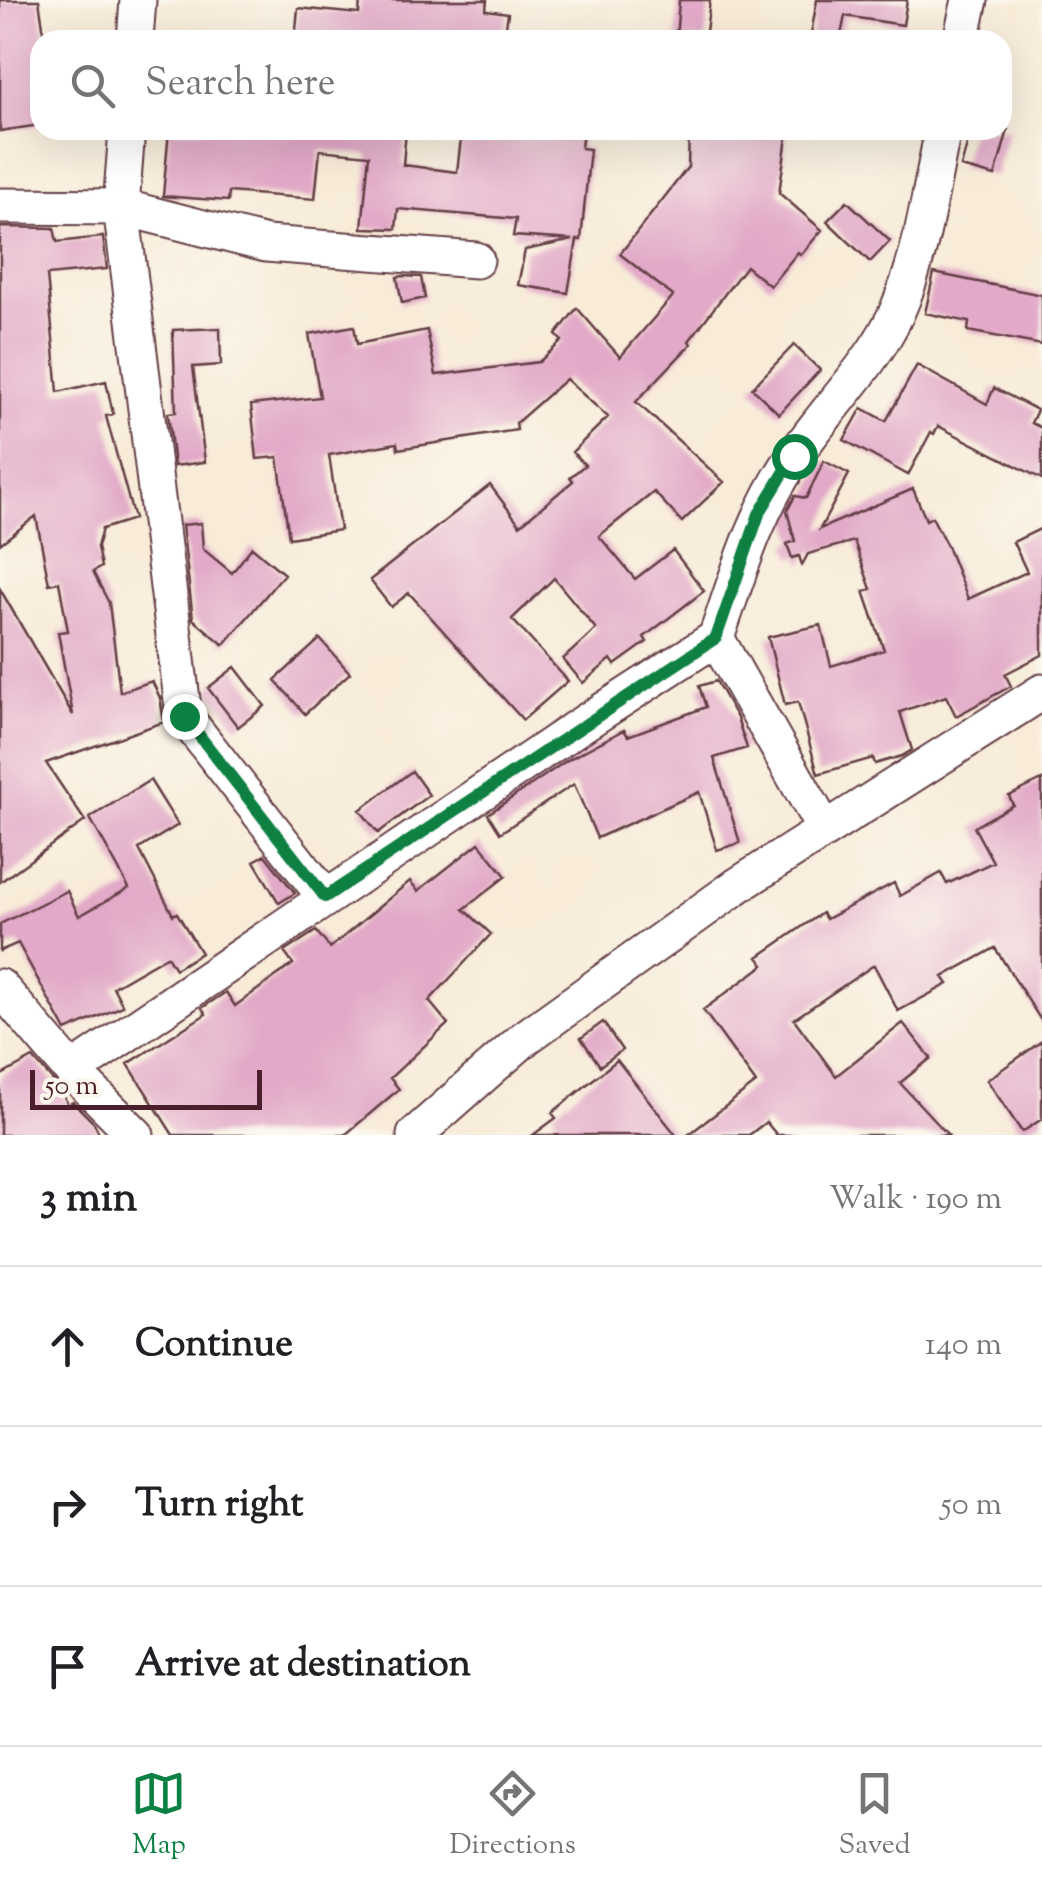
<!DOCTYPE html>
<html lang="en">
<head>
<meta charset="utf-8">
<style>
  :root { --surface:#fff; --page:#f6f6f6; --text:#202124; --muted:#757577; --line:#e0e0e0; --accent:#0b8043 }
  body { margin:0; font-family:"Sorts Mill Goudy",serif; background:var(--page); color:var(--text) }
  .scale { position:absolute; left:30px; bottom:25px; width:232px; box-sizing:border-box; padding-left:10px; border:5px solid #4a1f2b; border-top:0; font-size:28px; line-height:35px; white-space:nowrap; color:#4a1f2b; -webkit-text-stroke:8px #fbf7ec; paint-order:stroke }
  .stop { position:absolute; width:30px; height:30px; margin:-22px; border:8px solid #0b8043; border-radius:50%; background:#fff }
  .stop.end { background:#0b8043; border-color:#fff; box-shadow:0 2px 10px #0008 }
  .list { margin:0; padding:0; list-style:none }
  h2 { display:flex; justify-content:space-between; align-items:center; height:130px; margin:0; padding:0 40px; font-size:42px }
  h2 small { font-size:32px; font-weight:400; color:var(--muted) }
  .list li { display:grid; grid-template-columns:65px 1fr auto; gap:30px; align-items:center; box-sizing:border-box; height:160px; padding:0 40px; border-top:2px solid var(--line) }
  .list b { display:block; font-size:38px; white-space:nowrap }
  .list em { font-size:32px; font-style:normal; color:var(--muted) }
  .icon { flex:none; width:55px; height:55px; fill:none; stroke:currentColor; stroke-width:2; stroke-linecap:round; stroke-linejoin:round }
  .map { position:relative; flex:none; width:1042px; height:1135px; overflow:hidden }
  .search { position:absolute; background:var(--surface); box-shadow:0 10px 40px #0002; left:30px; right:30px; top:30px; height:110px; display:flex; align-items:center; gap:25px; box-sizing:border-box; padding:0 35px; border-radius:30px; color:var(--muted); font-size:38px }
  .sheet { height:610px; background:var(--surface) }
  nav { display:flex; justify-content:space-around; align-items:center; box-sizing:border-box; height:140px; border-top:2px solid var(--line); background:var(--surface); font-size:28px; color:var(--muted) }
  nav a { display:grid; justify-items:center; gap:5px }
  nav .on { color:var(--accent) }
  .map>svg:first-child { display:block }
  .building { fill:#e2a9c8 }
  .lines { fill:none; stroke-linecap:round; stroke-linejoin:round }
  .street-casing { stroke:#643e45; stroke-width:39 }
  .street { stroke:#fff; stroke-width:35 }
  .route { stroke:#0b8043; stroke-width:12 }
</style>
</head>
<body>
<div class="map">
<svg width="1042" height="1135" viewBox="0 0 1042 1135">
  <rect width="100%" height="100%" fill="#fbf7ec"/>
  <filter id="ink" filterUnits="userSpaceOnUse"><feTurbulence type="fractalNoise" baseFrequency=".01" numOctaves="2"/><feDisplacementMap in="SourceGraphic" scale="20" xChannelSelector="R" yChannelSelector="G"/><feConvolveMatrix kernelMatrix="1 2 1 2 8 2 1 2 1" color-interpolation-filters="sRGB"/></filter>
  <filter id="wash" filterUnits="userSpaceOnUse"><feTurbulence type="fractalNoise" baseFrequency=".0048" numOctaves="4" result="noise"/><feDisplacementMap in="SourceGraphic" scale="40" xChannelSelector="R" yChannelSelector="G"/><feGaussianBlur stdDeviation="2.25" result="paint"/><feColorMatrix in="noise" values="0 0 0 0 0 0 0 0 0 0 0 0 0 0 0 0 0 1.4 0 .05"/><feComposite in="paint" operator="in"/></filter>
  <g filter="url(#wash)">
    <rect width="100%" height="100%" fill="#f8ebd8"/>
    <g id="blocks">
      <!-- building -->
      <path class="building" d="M 0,0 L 39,0 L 45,40 L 40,40 L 40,125 L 0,131 Z
        M 360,0 L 487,0 L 486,10 L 508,13 L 504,40 L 295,40 L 298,8 L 359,14 Z
        M 679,0 L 710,0 L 705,40 L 676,40 Z
        M 817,0 L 907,0 L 903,25 L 845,16 L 840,40 L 810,40 Z
        M 169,130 L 406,130 L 403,165 L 457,172 L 462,130 L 583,130 L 581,148 L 590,149 L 581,240 L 577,240 L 568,293 L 518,285 L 525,250 L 573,240 L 513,236 L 516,219 L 398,209 L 396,229 L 362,228 L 369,155 L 320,150 L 315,199 L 229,192 L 228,201 L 163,196 Z
        M 689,130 L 788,130 L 779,193 L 822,230 L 801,255 L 798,252 L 770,286 L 746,266 L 689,341 L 691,344 L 636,402 L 724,482 L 682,522 L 654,492 L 599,536 L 635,579 L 673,550 L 704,591 L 644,637 L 647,642 L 615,665 L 611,659 L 583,683 L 563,659 L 596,629 L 554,578 L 512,619 L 568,681 L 523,720 L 409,593 L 391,607 L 370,580 L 490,485 L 520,525 L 573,481 L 570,477 L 585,465 L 572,452 L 608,417 L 566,379 L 516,423 L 517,430 L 398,449 L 397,443 L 329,455 L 340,530 L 289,538 L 278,457 L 257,459 L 251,405 L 320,397 L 309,334 L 354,326 L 357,344 L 427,330 L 436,375 L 539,362 L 562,341 L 556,335 L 577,308 L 620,357 L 673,296 L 620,254 L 688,167 Z
        M 971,130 L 1008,130 L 995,176 L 961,167 Z
        M 847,201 L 890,241 L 870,262 L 827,221 Z
        M 0,227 L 54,228 L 57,242 L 103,237 L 107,269 L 47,275 L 58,392 L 106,381 L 113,414 L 106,416 L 134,519 L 102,529 L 97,547 L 101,567 L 93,572 L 109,603 L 120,692 L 152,681 L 160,698 L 164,722 L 46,763 L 85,821 L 0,882 L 0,589 L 73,715 L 58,632 L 68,631 L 59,582 L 49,584 L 36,516 L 0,544 Z
        M 934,273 L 1042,295 L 1042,345 L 968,331 L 969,322 L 925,313 Z
        M 403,276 L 421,277 L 425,298 L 402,303 L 397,277 Z
        M 220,328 L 221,365 L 193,367 L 205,462 L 174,466 L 168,413 L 176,412 L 173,330 Z
        M 794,345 L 820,370 L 779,414 L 752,388 Z
        M 917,365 L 987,404 L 994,388 L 1037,410 L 1031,423 L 1042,428 L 1042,479 L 938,426 L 934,434 L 931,432 L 908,475 L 844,440 L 862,408 L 886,421 Z
        M 824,461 L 849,474 L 820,529 L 913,489 L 926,520 L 932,517 L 947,546 L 968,599 L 1027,572 L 1013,542 L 1042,528 L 1042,655 L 1005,674 L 1011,686 L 956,716 L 946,696 L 900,712 L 912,750 L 902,756 L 875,764 L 873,758 L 818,774 L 798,702 L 785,705 L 768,637 L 821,625 L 831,666 L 884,650 L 864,591 L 871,589 L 854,541 L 808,554 L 802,565 L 799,556 L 792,558 L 787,544 L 795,541 L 787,511 L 795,496 L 806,498 Z
        M 201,523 L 203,549 L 232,573 L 252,547 L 284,574 L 224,645 L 193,619 L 182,525 Z
        M 320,639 L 350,673 L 305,714 L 275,680 Z
        M 235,667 L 265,706 L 238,727 L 208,688 Z
        M 716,681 L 737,718 L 747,748 L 714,758 L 740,843 L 717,850 L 699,792 L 597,838 L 574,784 L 500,833 L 488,814 L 569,759 L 624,730 L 628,736 L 706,707 L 699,686 Z
        M 412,771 L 429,795 L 378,833 L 360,810 Z
        M 150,780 L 178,825 L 139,849 L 173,915 L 177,913 L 201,953 L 175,969 L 167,956 L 113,987 L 123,1006 L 66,1031 L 18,943 L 0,951 L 0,924 L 67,891 L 79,916 L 129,888 L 90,818 Z
        M 1042,780 L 1042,1022 L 995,948 L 943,977 L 948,984 L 898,1011 L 874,965 L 794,1019 L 836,1076 L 903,1023 L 931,1058 L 900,1083 L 948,1135 L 777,1135 L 766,1122 L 749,1135 L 688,1135 L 756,1083 L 703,1010 L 764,965 L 758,957 L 822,913 L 826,919 L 894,883 L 900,896 L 941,873 L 947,884 L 993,862 L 974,827 L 1013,805 L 1009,796 Z
        M 479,843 L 506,876 L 464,909 L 491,934 L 429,1001 L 448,1024 L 390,1078 L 399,1089 L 345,1135 L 173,1135 L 128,1064 L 206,1014 L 202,1008 L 226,992 L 235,1006 L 293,964 L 284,952 L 316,931 L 330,948 L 410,881 L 418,891 Z
        M 265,855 L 295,893 L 279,903 L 254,861 Z
        M 603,1022 L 622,1050 L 600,1066 L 581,1038 Z
        M 1042,1041 L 1042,1119 L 1022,1132 L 987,1080 Z
        M 33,1058 L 61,1090 L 68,1105 L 73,1102 L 94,1123 L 100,1135 L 0,1135 L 0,1076 Z
        M 617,1060 L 676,1135 L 533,1135 L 556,1118 L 552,1113 Z"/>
    </g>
  </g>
  <g filter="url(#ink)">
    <use href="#blocks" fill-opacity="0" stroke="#643e45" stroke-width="2.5"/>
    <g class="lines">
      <defs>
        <path id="street" d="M 135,40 L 138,0
          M 961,40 L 970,0
          M 127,130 L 121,207 L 184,716 L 325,897
          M 0,206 L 121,207 L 266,244 L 476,260
          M 825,830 L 716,638 C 738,575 755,513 794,457 C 826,409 871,367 896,314 C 922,256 930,192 943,130
          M 0,987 L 72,1071 L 136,1135
          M 72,1071 L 575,729 L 716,638
          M 415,1135 L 525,1038 L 737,886 L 1042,692"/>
      </defs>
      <!-- street casing -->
      <use href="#street" class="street-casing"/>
      <!-- street -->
      <use href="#street" class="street"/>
    </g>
  </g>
  <g class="lines" filter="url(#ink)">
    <!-- route -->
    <path class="route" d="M 184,716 L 325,897 L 716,638 L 759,514 L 794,456"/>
  </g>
</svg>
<div class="scale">50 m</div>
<div class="stop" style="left:794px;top:456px"></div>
<div class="stop end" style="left:184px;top:716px"></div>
<div class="search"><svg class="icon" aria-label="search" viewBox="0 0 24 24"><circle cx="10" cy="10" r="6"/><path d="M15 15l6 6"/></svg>Search here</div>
</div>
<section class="sheet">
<h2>3 min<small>Walk · 190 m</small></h2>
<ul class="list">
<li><svg class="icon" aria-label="ahead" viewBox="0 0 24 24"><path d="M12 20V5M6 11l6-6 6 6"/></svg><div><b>Continue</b></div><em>140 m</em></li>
<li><svg class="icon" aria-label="right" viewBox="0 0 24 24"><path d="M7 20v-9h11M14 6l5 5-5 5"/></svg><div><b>Turn right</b></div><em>50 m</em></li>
<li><svg class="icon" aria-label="arrive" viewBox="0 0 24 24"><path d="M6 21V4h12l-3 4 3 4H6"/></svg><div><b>Arrive at destination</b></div></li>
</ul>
</section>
<nav>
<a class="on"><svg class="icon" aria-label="map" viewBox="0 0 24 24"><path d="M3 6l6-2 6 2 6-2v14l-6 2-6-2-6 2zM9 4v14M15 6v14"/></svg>Map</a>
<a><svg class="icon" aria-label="directions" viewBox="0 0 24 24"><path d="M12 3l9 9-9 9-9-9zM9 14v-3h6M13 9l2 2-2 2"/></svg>Directions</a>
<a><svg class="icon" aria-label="saved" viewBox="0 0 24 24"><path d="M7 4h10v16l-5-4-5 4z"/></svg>Saved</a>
</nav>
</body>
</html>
